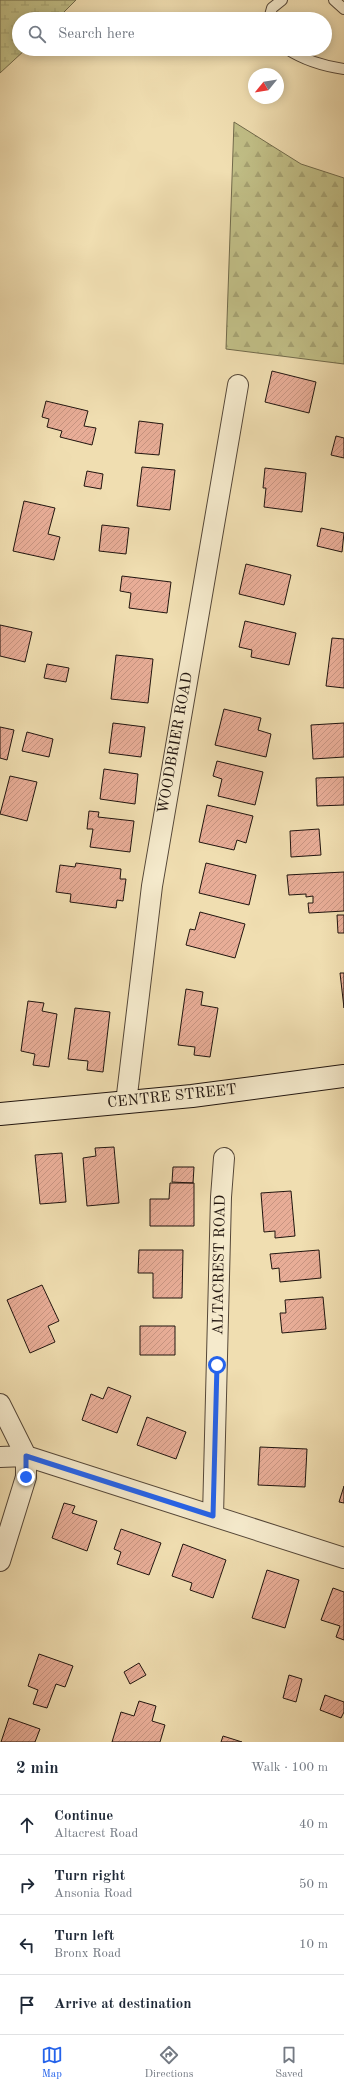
<!DOCTYPE html>
<html lang="en">
<head>
<meta charset="utf-8">
<style>
  :root { --surface:#fff; --page:#f2f2f3; --text:#1f2937; --muted:#747a83; --line:#e0e1e3; --accent:#2563eb }
  body { margin:0; font-family:"Old Standard TT",serif; background:var(--page); color:var(--text) }
  .compass { position:absolute; left:248px; top:68px; width:36px; height:36px; border-radius:50%; background:var(--surface); box-shadow:0 2px 10px #0003; rotate:240deg }
  .stop { position:absolute; width:12px; height:12px; margin:-9px; border:3px solid #2563eb; border-radius:50%; background:#fff }
  .stop.end { background:#2563eb; border-color:#fff; box-shadow:0 1px 4px #0008 }
  .list { margin:0; padding:0; list-style:none }
  h2 { display:flex; justify-content:space-between; align-items:center; height:52px; margin:0; padding:0 16px; font-size:17px }
  h2 small { font-size:13px; font-weight:400; color:var(--muted) }
  .list li { display:grid; grid-template-columns:26px 1fr auto; gap:12px; align-items:center; box-sizing:border-box; height:60px; padding:0 16px; border-top:1px solid var(--line) }
  .list b { display:block; font-size:15px; white-space:nowrap }
  .list p { margin:0; font-size:13px; white-space:nowrap; color:var(--muted) }
  .list em { font-size:13px; font-style:normal; color:var(--muted) }
  .icon { flex:none; width:22px; height:22px; fill:none; stroke:currentColor; stroke-width:2; stroke-linecap:round; stroke-linejoin:round }
  .map { position:relative; flex:none; width:344px; height:1742px; overflow:hidden }
  .search { position:absolute; background:var(--surface); box-shadow:0 2px 10px #0003; left:12px; right:12px; top:12px; height:44px; display:flex; align-items:center; gap:10px; box-sizing:border-box; padding:0 14px; border-radius:22px; color:var(--muted); font-size:15px }
  .sheet { height:292px; background:var(--surface) }
  nav { display:flex; justify-content:space-around; align-items:center; box-sizing:border-box; height:56px; border-top:1px solid var(--line); background:var(--surface); font-size:11px; color:var(--muted) }
  nav a { display:grid; justify-items:center; gap:2px }
  nav .on { color:var(--accent) }
  .map>svg:first-child { display:block }
  .forest { fill:url(#forest-firs); stroke:#716a4b }
  .wetland { fill:url(#wetland-marsh); stroke:#716a4b }
  .building { fill:url(#building-hatch); stroke:#21150f }
  .lines { fill:none; stroke-linecap:round; stroke-linejoin:round }
  .lane-casing { stroke:#554738; stroke-width:12 }
  .street-casing { stroke:#554738; stroke-width:22 }
  .secondary-casing { stroke:#21150f; stroke-width:24 }
  .lane { stroke:#f5eacc; stroke-width:10 }
  .street { stroke:#f5eacc; stroke-width:20 }
  .secondary { stroke:#f5eacc; stroke-width:22 }
  .route { stroke:#2563eb; stroke-width:5 }
  .labels { text-anchor:middle; dominant-baseline:central; stroke-width:3.5; stroke-linejoin:round; paint-order:stroke }
  .street-label { font-size:15px; fill:#21150f; stroke:#f5eacc }
</style>
</head>
<body>
<div class="map">
<svg width="344" height="1742" viewBox="0 0 344 1742">
  <defs>
    <pattern id="forest-firs" width="22" height="20" patternUnits="userSpaceOnUse"><rect width="22" height="20" fill="#c1bf87"/><path d="M5 1l3.5 6h-7zM16 11l3.5 6h-7z" fill="#a6a373"/></pattern>
    <pattern id="wetland-marsh" width="20" height="14" patternUnits="userSpaceOnUse"><rect width="20" height="14" fill="#c1bf87"/><path d="M1 5h8M5 5V1M11 12h8M15 12V8" fill="none" stroke="#a6a373"/></pattern>
    <pattern id="building-hatch" width="6" height="6" patternUnits="userSpaceOnUse"><rect width="6" height="6" fill="#e8ad97"/><path d="M-1 1l2-2M0 6l6-6M5 7l2-2" fill="none" stroke="#c79481"/></pattern>
  </defs>
  <rect width="100%" height="100%" fill="#f0deb1"/>
  <filter id="stains"><feTurbulence type="fractalNoise" baseFrequency=".005" numOctaves="4"/><feColorMatrix values="0 0 0 0 .2 0 0 0 0 .09 0 0 0 0 .02 0 0 0 .5 -.17"/></filter>
  <radialGradient id="worn" r=".72"><stop offset=".6" stop-color="#630" stop-opacity="0"/><stop offset="1" stop-color="#630" stop-opacity=".3"/></radialGradient>
  <!-- forest -->
  <path class="forest" d="M 234,122 L 301,164 L 344,178 L 344,364 L 226,349 Z"/>
  <!-- wetland -->
  <path class="wetland" d="M 0,0 L 76,0 L 57,19 L 19,19 L 19,49 L 26,49 L 0,73 Z"/>
  <!-- building -->
  <path class="building" d="M 272,371 L 316,382 L 309,413 L 265,402 Z
    M 46,401 L 88,411 L 84,426 L 96,428 L 92,445 L 60,437 L 62,431 L 47,427 L 49,419 L 42,417 Z
    M 139,421 L 163,424 L 159,455 L 135,453 Z
    M 336,436 L 344,438 L 344,458 L 331,455 Z
    M 142,467 L 175,470 L 170,510 L 137,506 Z
    M 265,468 L 306,473 L 302,512 L 264,507 L 266,488 L 263,488 Z
    M 87,471 L 103,474 L 101,489 L 84,486 Z
    M 24,501 L 55,508 L 48,534 L 60,537 L 54,560 L 13,551 Z
    M 102,525 L 129,528 L 126,554 L 99,551 Z
    M 321,528 L 344,533 L 342,552 L 317,546 Z
    M 246,564 L 291,575 L 284,605 L 239,594 Z
    M 122,576 L 171,582 L 167,613 L 129,608 L 131,593 L 120,591 Z
    M 245,621 L 296,633 L 289,665 L 251,657 L 252,650 L 239,647 Z
    M 0,625 L 32,632 L 25,662 L 0,656 Z
    M 332,638 L 344,639 L 344,688 L 326,686 Z
    M 116,655 L 153,659 L 148,703 L 111,699 Z
    M 47,664 L 69,668 L 66,682 L 44,678 Z
    M 224,709 L 261,718 L 258,730 L 271,734 L 266,757 L 215,745 Z
    M 113,723 L 145,727 L 141,757 L 109,753 Z
    M 344,723 L 344,757 L 313,759 L 311,725 Z
    M 0,727 L 14,730 L 7,760 L 0,758 Z
    M 27,732 L 53,739 L 49,757 L 22,751 Z
    M 217,761 L 263,772 L 255,805 L 218,796 L 222,779 L 213,776 Z
    M 104,769 L 138,774 L 135,804 L 100,799 Z
    M 10,776 L 37,782 L 27,821 L 0,814 Z
    M 344,777 L 344,805 L 317,806 L 316,778 Z
    M 207,805 L 253,816 L 246,843 L 237,840 L 234,850 L 199,842 Z
    M 89,811 L 99,812 L 98,817 L 134,821 L 130,852 L 90,847 L 93,829 L 87,829 Z
    M 319,829 L 321,855 L 291,857 L 290,831 Z
    M 76,863 L 121,869 L 120,879 L 126,879 L 123,901 L 117,900 L 116,908 L 70,902 L 71,894 L 56,892 L 60,865 L 75,867 Z
    M 206,863 L 256,875 L 249,905 L 199,893 Z
    M 344,872 L 344,911 L 309,913 L 308,903 L 313,903 L 313,896 L 306,897 L 306,894 L 289,895 L 287,875 Z
    M 200,912 L 245,924 L 235,958 L 186,945 L 190,929 L 195,930 Z
    M 337,915 L 344,915 L 344,933 L 338,933 Z
    M 340,973 L 344,973 L 344,1008 Z
    M 186,989 L 203,992 L 201,1005 L 218,1008 L 210,1057 L 194,1055 L 195,1047 L 178,1045 Z
    M 28,1001 L 44,1003 L 42,1011 L 57,1014 L 49,1067 L 33,1065 L 35,1054 L 21,1051 Z
    M 75,1008 L 110,1012 L 103,1072 L 87,1070 L 88,1061 L 68,1059 Z
    M 114,1147 L 119,1203 L 87,1206 L 83,1158 L 96,1156 L 95,1148 Z
    M 62,1153 L 66,1202 L 40,1204 L 35,1155 Z
    M 173,1167 L 194,1167 L 193,1183 L 172,1182 Z
    M 170,1183 L 194,1183 L 194,1226 L 150,1226 L 150,1199 L 169,1199 Z
    M 291,1191 L 295,1236 L 275,1238 L 275,1231 L 264,1232 L 261,1193 Z
    M 139,1250 L 183,1250 L 182,1298 L 153,1298 L 153,1273 L 138,1273 Z
    M 319,1250 L 321,1278 L 280,1282 L 279,1268 L 272,1269 L 270,1254 Z
    M 42,1285 L 59,1321 L 48,1326 L 55,1342 L 30,1353 L 7,1300 Z
    M 323,1297 L 326,1329 L 282,1333 L 280,1313 L 286,1313 L 285,1300 Z
    M 140,1326 L 175,1326 L 175,1355 L 140,1355 Z
    M 108,1387 L 131,1396 L 117,1433 L 82,1420 L 91,1394 L 103,1399 Z
    M 147,1417 L 186,1432 L 176,1459 L 137,1445 Z
    M 260,1447 L 307,1449 L 305,1487 L 258,1485 Z
    M 344,1486 L 344,1503 L 339,1502 Z
    M 64,1503 L 75,1506 L 72,1513 L 97,1521 L 87,1551 L 52,1538 Z
    M 121,1529 L 161,1543 L 149,1575 L 117,1564 L 121,1552 L 114,1549 Z
    M 183,1544 L 226,1560 L 213,1598 L 190,1590 L 192,1583 L 172,1576 Z
    M 267,1570 L 299,1580 L 285,1628 L 252,1618 Z
    M 333,1588 L 344,1592 L 344,1640 L 336,1637 L 340,1626 L 321,1620 Z
    M 39,1654 L 73,1666 L 65,1687 L 56,1684 L 47,1708 L 33,1704 L 38,1690 L 28,1686 Z
    M 139,1663 L 146,1675 L 130,1684 L 124,1672 Z
    M 289,1675 L 302,1679 L 296,1702 L 283,1698 Z
    M 325,1695 L 344,1702 L 344,1712 L 341,1718 L 320,1710 Z
    M 139,1701 L 156,1706 L 152,1721 L 165,1725 L 160,1742 L 112,1742 L 121,1712 L 134,1716 Z
    M 9,1718 L 40,1729 L 35,1742 L 1,1742 Z
    M 223,1736 L 242,1742 L 221,1742 Z"/>
  <g class="lines">
    <defs>
      <path id="lane" d="M 334,0 L 344,9
        M 269,19 L 272,8 L 282,0
        M 287,49 C 304,60 323,66 344,69"/>
      <path id="street" d="M 126,1103 L 152,886 L 238,385
        M 0,1404 L 26,1456 L 26,1477 L 0,1561
        M 0,1457 L 26,1456 L 344,1558
        M 213,1516 L 221,1197 L 224,1158"/>
      <path id="secondary" d="M 0,1114 L 192,1096 L 344,1076"/>
    </defs>
    <!-- lane casing -->
    <use href="#lane" class="lane-casing"/>
    <!-- street casing -->
    <use href="#street" class="street-casing"/>
    <!-- secondary casing -->
    <use href="#secondary" class="secondary-casing"/>
    <!-- lane -->
    <use href="#lane" class="lane"/>
    <!-- street -->
    <use href="#street" class="street"/>
    <!-- secondary -->
    <use href="#secondary" class="secondary"/>
  </g>
  <g class="lines">
    <!-- route -->
    <path class="route" d="M 26,1477 L 26,1456 L 213,1516 L 217,1365"/>
  </g>
  <g class="labels">
    <!-- street labels -->
    <g class="street-label">
      <text transform="translate(176 743) rotate(-80)">WOODBRIER ROAD</text>
      <text transform="translate(172 1097) rotate(-6)">CENTRE STREET</text>
      <text transform="translate(220 1265) rotate(-89)">ALTACREST ROAD</text>
    </g>
  </g>
  <rect width="100%" height="100%" filter="url(#stains)"/>
  <rect width="100%" height="100%" fill="url(#worn)"/>
</svg>
<svg class="compass" viewBox="-18 -18 36 36"><path d="M0-13l5 13h-10z" fill="#e53935"/><path d="M0 13l5-13h-10z" fill="#747a83"/></svg>
<div class="stop" style="left:217px;top:1365px"></div>
<div class="stop end" style="left:26px;top:1477px"></div>
<div class="search"><svg class="icon" aria-label="search" viewBox="0 0 24 24"><circle cx="10" cy="10" r="6"/><path d="M15 15l6 6"/></svg>Search here</div>
</div>
<section class="sheet">
<h2>2 min<small>Walk · 100 m</small></h2>
<ul class="list">
<li><svg class="icon" aria-label="ahead" viewBox="0 0 24 24"><path d="M12 20V5M6 11l6-6 6 6"/></svg><div><b>Continue</b><p>Altacrest Road</p></div><em>40 m</em></li>
<li><svg class="icon" aria-label="right" viewBox="0 0 24 24"><path d="M7 20v-9h11M14 6l5 5-5 5"/></svg><div><b>Turn right</b><p>Ansonia Road</p></div><em>50 m</em></li>
<li><svg class="icon" aria-label="left" viewBox="0 0 24 24"><path d="M17 20v-9H6M10 6l-5 5 5 5"/></svg><div><b>Turn left</b><p>Bronx Road</p></div><em>10 m</em></li>
<li><svg class="icon" aria-label="arrive" viewBox="0 0 24 24"><path d="M6 21V4h12l-3 4 3 4H6"/></svg><div><b>Arrive at destination</b></div></li>
</ul>
</section>
<nav>
<a class="on"><svg class="icon" aria-label="map" viewBox="0 0 24 24"><path d="M3 6l6-2 6 2 6-2v14l-6 2-6-2-6 2zM9 4v14M15 6v14"/></svg>Map</a>
<a><svg class="icon" aria-label="directions" viewBox="0 0 24 24"><path d="M12 3l9 9-9 9-9-9zM9 14v-3h6M13 9l2 2-2 2"/></svg>Directions</a>
<a><svg class="icon" aria-label="saved" viewBox="0 0 24 24"><path d="M7 4h10v16l-5-4-5 4z"/></svg>Saved</a>
</nav>
</body>
</html>
